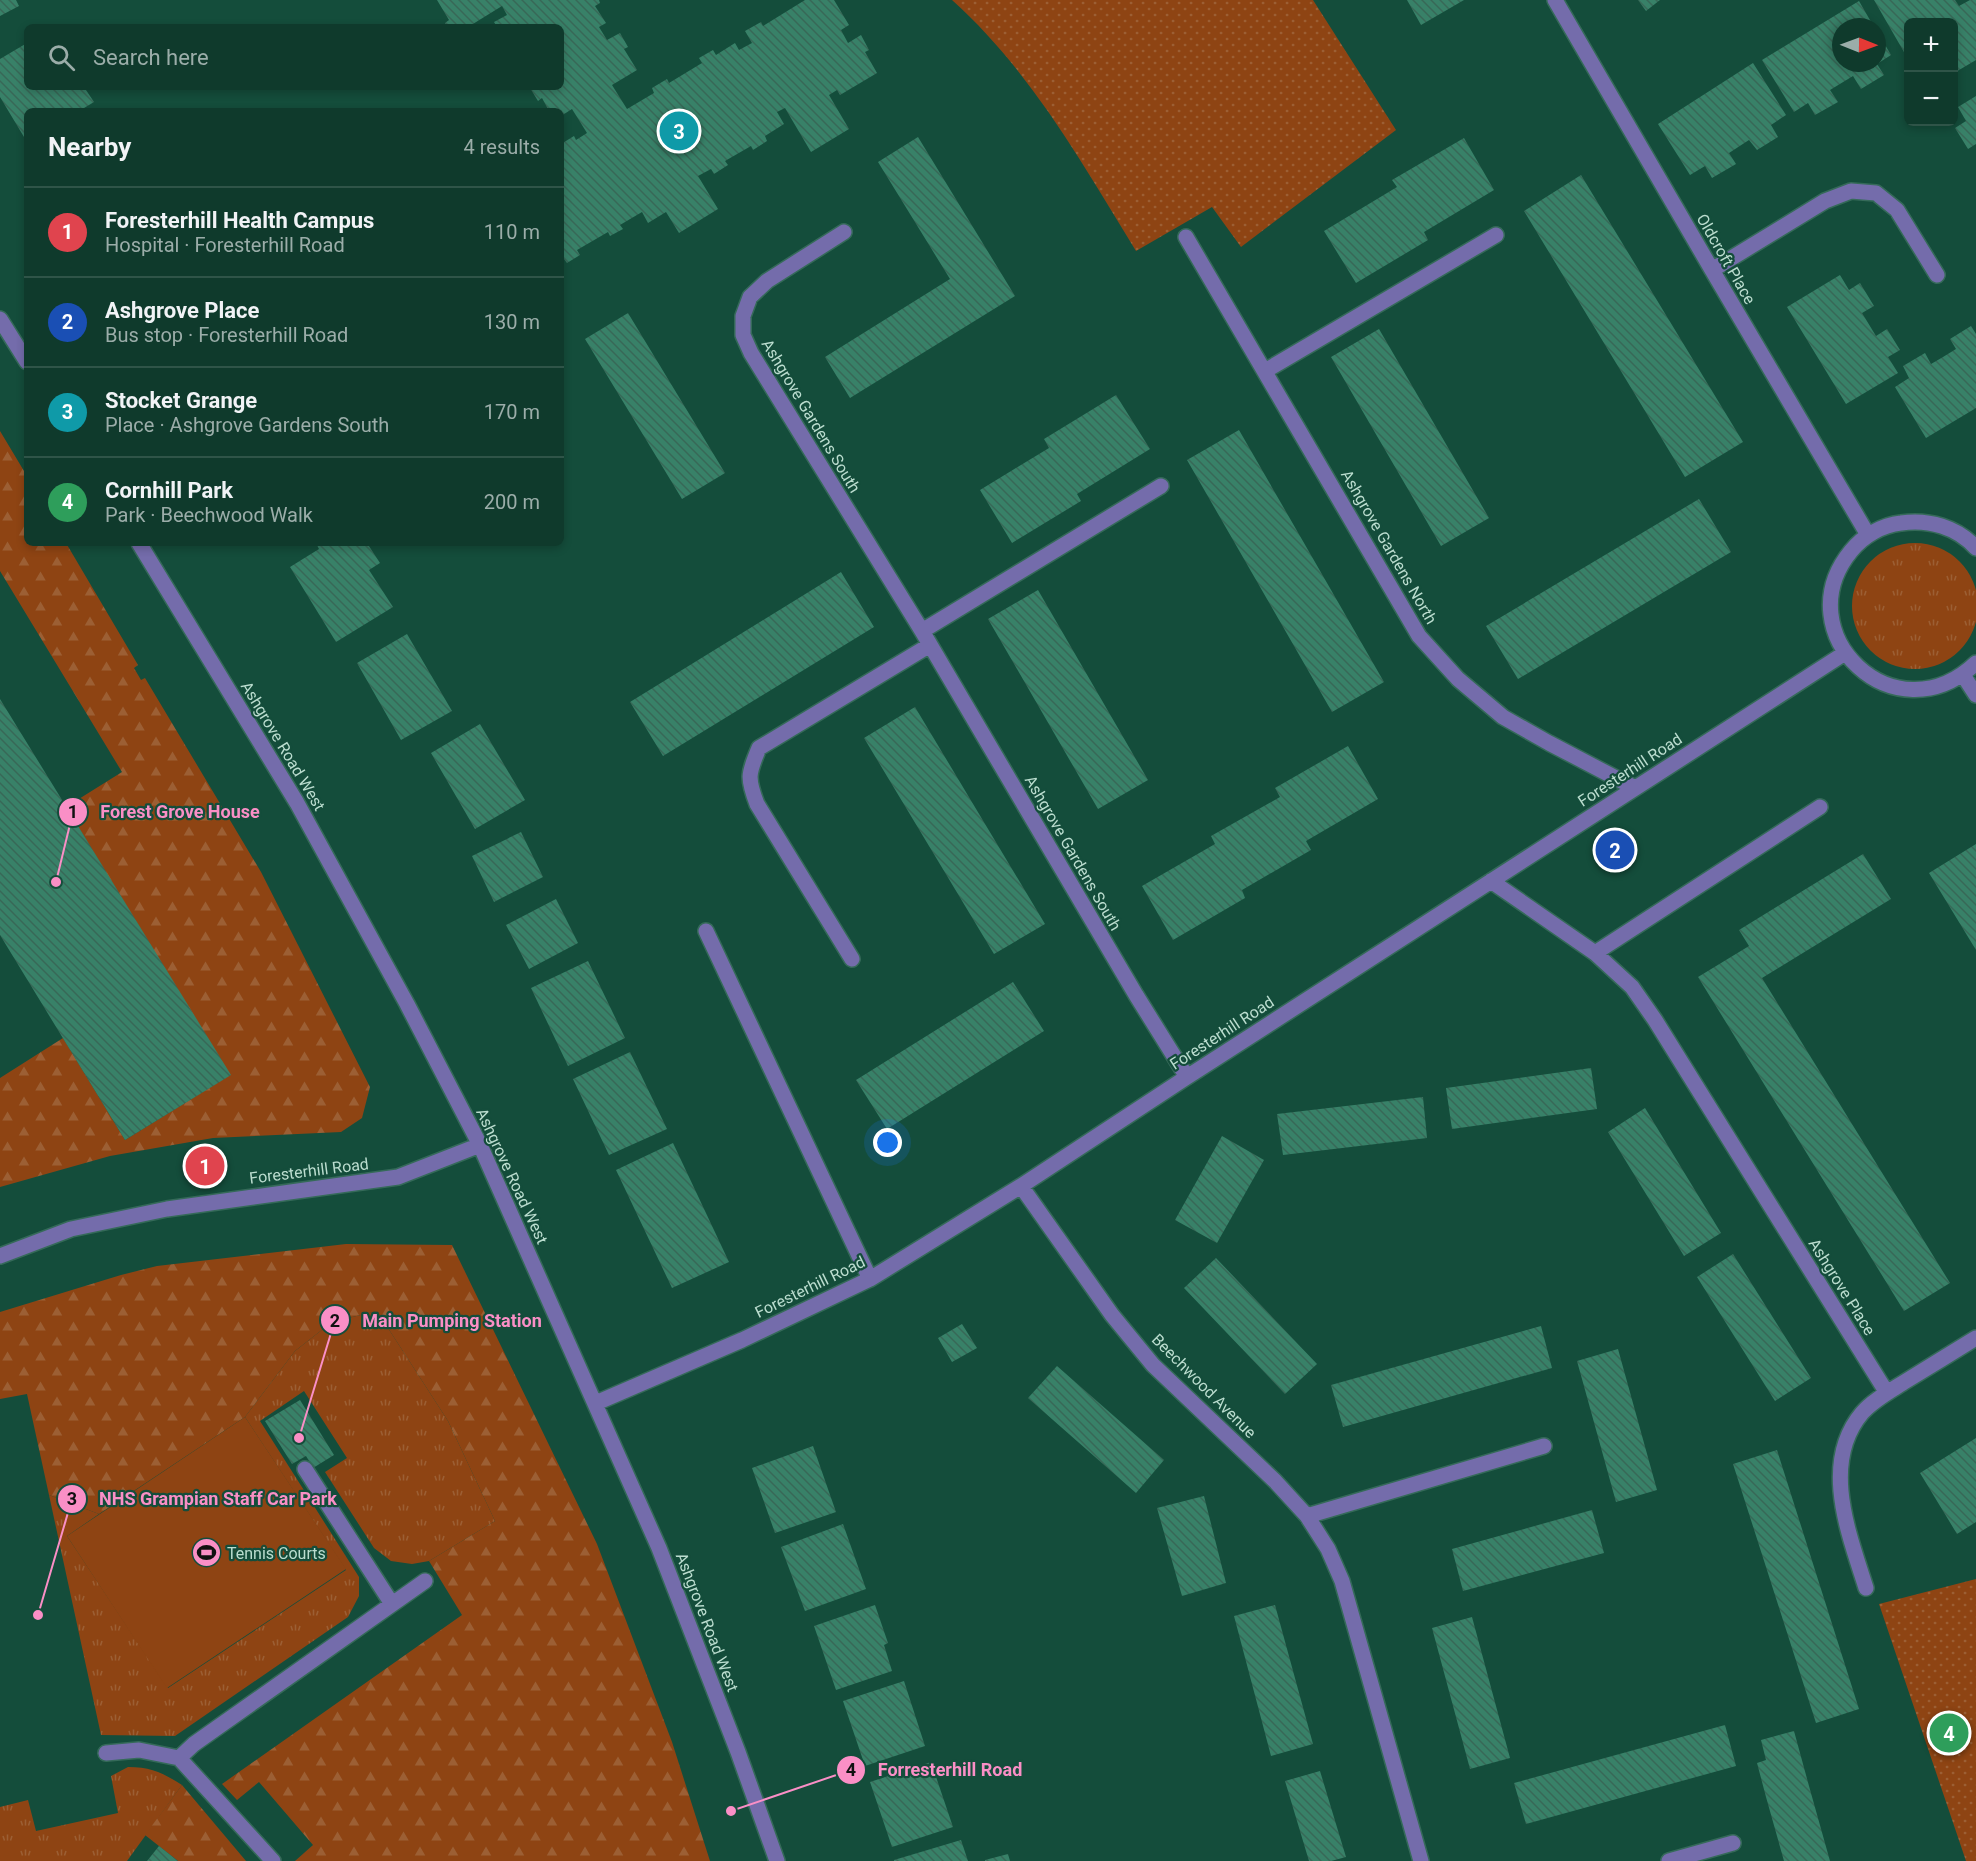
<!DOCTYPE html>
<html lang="en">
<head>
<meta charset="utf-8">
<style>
  :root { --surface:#0f3a2c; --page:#1d4538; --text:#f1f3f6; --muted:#9bada9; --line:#2f5448; --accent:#95b2f1 }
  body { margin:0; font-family:Roboto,sans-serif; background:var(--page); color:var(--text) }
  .controls { position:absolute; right:18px; top:18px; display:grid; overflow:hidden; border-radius:9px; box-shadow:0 3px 9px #0003 }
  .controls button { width:54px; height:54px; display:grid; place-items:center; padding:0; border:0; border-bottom:2px solid var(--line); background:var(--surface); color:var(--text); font:30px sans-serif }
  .compass { position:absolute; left:1832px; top:18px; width:54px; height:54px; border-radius:50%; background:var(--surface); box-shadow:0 3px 9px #0003; rotate:91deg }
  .you { position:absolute; left:888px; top:1143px; width:21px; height:21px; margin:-15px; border:4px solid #fff; border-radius:50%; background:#1a73e8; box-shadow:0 0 0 9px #1a73e833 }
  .badge { display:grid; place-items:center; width:39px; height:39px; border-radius:50%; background:var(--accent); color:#fff; font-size:20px; font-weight:700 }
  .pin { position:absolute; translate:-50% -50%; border:3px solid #fff; box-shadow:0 2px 6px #0006 }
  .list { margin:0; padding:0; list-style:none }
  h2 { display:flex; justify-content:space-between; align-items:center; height:78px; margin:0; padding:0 24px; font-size:26px }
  h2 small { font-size:20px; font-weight:400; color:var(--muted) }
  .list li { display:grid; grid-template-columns:39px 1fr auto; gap:18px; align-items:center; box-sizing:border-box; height:90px; padding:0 24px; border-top:2px solid var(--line) }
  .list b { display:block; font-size:22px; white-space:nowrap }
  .list p { margin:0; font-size:20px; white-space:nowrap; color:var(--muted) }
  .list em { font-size:20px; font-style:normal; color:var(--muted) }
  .icon { flex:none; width:33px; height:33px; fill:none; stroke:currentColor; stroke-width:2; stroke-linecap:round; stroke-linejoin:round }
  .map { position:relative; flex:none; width:1976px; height:1861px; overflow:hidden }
  .search { position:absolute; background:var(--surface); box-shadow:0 3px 9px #0003; left:24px; top:24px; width:540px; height:66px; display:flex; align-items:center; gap:15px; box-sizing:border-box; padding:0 21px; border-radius:9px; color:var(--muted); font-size:22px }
  .panel { position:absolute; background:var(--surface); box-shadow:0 3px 9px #0003; left:24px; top:108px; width:540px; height:438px; border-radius:9px }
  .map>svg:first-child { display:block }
  .grass { fill:url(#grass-tufts) }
  .forest { fill:url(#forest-firs) }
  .park { fill:url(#park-dots) }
  .pitch { fill:#8e4413 }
  .building { fill:url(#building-back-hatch) }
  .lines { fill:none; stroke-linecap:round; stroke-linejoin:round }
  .minor-casing { stroke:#356a59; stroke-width:18 }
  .minor { stroke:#746cab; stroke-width:15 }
  .labels { text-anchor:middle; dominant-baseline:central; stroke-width:4.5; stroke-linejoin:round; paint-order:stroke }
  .street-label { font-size:16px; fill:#bbddcf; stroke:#144d3b }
  .poi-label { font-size:16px; fill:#bbddcf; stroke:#144d3b; text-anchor:start }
  .leader { fill:none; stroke:#fa8fc6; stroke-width:2 }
  .callout-dot { fill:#fa8fc6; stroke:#144d3b; stroke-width:2 }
  .mark-label { font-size:18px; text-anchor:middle; font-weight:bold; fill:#111 }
  .callout-label { font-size:18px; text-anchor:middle; font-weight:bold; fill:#fa8fc6; stroke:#144d3b; stroke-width:4.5; stroke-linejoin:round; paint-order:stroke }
</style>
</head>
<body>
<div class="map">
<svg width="1976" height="1861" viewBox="0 0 1976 1861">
  <defs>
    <pattern id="grass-tufts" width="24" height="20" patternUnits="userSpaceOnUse" patternTransform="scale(1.5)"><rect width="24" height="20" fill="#8e4413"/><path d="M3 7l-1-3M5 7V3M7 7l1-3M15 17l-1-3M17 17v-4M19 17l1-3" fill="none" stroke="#9c5f34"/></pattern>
    <pattern id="forest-firs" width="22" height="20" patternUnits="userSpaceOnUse" patternTransform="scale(1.5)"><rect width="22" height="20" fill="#8e4413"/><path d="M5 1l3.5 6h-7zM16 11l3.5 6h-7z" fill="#9c5f34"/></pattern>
    <pattern id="park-dots" width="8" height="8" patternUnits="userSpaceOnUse" patternTransform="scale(1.5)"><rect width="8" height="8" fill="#8e4413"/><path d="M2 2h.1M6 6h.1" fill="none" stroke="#9c5f34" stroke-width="1.8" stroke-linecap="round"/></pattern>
    <pattern id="building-back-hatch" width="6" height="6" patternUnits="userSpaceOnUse" patternTransform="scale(1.5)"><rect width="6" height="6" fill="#388168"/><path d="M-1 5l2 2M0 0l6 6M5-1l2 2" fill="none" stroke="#386857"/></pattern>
  </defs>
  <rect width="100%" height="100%" fill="#144d3b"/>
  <!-- grass -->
  <path class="grass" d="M1852 606a63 63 0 1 1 126 0a63 63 0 1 1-126 0Z
    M 377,1311 L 448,1421 L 495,1521 L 429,1561 L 412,1564 L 391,1561 L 374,1548 L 325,1472 L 347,1458 L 304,1391 L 260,1421 L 359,1577 L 359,1596 L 348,1617 L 175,1736 L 101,1735 L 49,1495 L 99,1514 L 67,1536 L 168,1688 L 346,1570 L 245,1417 L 295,1351 L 332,1322 Z
    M 128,1767 C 151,1767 163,1773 182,1785 L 127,1861 L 0,1861 L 0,1807 L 28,1800 L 36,1831 L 118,1813 L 111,1776 Z"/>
  <!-- forest -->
  <path class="forest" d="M 0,431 L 27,476 L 27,543 L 66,543 L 138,665 L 134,668 L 141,680 L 145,678 L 261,872 L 370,1087 L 362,1118 L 341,1132 L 213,1138 L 110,1156 L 0,1187 L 0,1078 L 63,1038 L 125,1140 L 230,1075 L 66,807 L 122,772 L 0,571 Z
    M 346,1244 L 452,1245 L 597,1544 L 672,1742 L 710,1861 L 295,1861 L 313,1845 L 259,1782 L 237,1800 L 222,1784 L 462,1615 L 429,1561 L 495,1521 L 448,1421 L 377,1311 L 332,1322 L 295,1351 L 245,1417 L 99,1514 L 49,1495 L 27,1394 L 0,1399 L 0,1312 L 121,1275 L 157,1266 Z
    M 182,1785 L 246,1861 L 178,1861 L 145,1835 Z"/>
  <!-- park -->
  <path class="park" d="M 952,0 L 1313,0 L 1396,130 L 1241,247 L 1212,207 L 1136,251 C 1082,163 1030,70 952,0 Z
    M 1976,1579 L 1976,1861 L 1966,1861 L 1879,1604 Z"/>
  <!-- pitch -->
  <path class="pitch" d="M 245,1417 L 346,1569 L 167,1688 L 67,1536 Z"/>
  <!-- building -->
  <path class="building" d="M 0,0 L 16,0 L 19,6 L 0,16 Z
    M 437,0 L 599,0 L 600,3 L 595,6 L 606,23 L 599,27 L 607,40 L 620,33 L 628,47 L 624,49 L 637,70 L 612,85 L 627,109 L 654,93 L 652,88 L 667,79 L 669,83 L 702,63 L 699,58 L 713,50 L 716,55 L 735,43 L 739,50 L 752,43 L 745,31 L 761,22 L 763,26 L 805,0 L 834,0 L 849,25 L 841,30 L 848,43 L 861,35 L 869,50 L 865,52 L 877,73 L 840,95 L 837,90 L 829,95 L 849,129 L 811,152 L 785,108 L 777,112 L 784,124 L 765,136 L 767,141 L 753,150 L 751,146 L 725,161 L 728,165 L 714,174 L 711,169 L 698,176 L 718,209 L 679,233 L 666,212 L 648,223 L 642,212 L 620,225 L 623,229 L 610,236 L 608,232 L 577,250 L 580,255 L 567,263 L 564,259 L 561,261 L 561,144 L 574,136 L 576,140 L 587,133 L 572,109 L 561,116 L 561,111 L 549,111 L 542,98 L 538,101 L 530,88 L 561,87 L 561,27 L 497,27 L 494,22 L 507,15 L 502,6 L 468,27 L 447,27 L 445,23 L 449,20 Z
    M 1407,0 L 1464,0 L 1421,25 Z
    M 1638,0 L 1660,0 L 1646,11 Z
    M 1874,0 L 1955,0 L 1959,6 L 1970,0 L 1976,0 L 1976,60 L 1954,73 L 1954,22 L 1908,22 L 1908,59 Z
    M 1859,1 L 1874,27 L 1841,27 L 1841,63 L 1877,64 L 1877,31 L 1891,55 L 1877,64 L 1884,75 L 1861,89 L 1853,76 L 1830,90 L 1838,102 L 1815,115 L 1808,103 L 1794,112 L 1762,60 Z
    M 27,43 L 27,87 L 84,87 L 94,102 L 79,111 L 27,111 L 27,142 L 0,97 L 0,59 Z
    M 1753,63 L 1786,115 L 1771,125 L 1778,137 L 1757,150 L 1749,140 L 1729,153 L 1736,164 L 1712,178 L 1705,166 L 1690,175 L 1658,124 Z
    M 1976,96 L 1976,144 L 1968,149 L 1955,128 L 1966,121 L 1958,107 Z
    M 918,137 L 1015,296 L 850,398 L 825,357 L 950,279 L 878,162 Z
    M 1464,138 L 1494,190 L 1424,232 L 1428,240 L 1356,283 L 1324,231 L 1397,187 L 1392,180 Z
    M 1581,175 L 1743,442 L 1685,477 L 1524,211 Z
    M 1840,275 L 1849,290 L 1860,283 L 1874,306 L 1862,313 L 1876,336 L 1887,329 L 1900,350 L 1888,357 L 1898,373 L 1846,404 L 1787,307 Z
    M 628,313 L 725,473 L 682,499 L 585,339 Z
    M 1971,326 L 1976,334 L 1976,408 L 1926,438 L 1895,387 L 1909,378 L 1903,366 L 1925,353 L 1931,364 L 1943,357 L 1956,349 L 1950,339 Z
    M 1379,329 L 1489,518 L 1441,546 L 1331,357 Z
    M 1116,395 L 1150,449 L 1077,494 L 1081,501 L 1012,543 L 980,490 L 1049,448 L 1044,439 Z
    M 1239,430 L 1384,682 L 1332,712 L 1187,460 Z
    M 1699,499 L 1731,552 L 1518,679 L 1486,626 Z
    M 316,543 L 367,543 L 380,563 L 369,570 L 393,607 L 336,642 L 290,567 L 319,549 Z
    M 841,572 L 874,627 L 663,756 L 630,702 Z
    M 1038,590 L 1148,780 L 1098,809 L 988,619 Z
    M 407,634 L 452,711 L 401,740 L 357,663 Z
    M 0,699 L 231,1075 L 125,1140 L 0,935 Z
    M 915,707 L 1045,924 L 994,954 L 864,738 Z
    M 480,724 L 525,800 L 475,829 L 431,753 Z
    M 1348,746 L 1378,799 L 1306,841 L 1311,850 L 1242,890 L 1245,898 L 1173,940 L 1142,886 L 1215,844 L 1211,836 L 1280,797 L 1275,788 Z
    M 521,832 L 543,877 L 494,902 L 472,856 Z
    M 1976,844 L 1976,950 L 1929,873 Z
    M 1863,854 L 1891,899 L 1762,978 L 1950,1283 L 1904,1311 L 1698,977 L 1749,946 L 1739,930 Z
    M 556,899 L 578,943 L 529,969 L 506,925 Z
    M 588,961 L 625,1038 L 568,1066 L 531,988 Z
    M 1013,982 L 1044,1031 L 887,1129 L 856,1080 Z
    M 630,1052 L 667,1129 L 609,1155 L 573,1079 Z
    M 1591,1068 L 1597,1109 L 1452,1129 L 1446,1088 Z
    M 1423,1097 L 1427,1138 L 1283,1155 L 1277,1114 Z
    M 1645,1108 L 1721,1233 L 1684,1256 L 1608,1132 Z
    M 1222,1136 L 1264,1160 L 1217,1243 L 1175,1220 Z
    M 673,1143 L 729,1262 L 672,1288 L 616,1170 Z
    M 1733,1254 L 1811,1378 L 1775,1401 L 1697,1277 Z
    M 1216,1258 L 1317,1364 L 1285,1394 L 1184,1288 Z
    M 962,1324 L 977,1348 L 952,1362 L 938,1338 Z
    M 1541,1326 L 1552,1368 L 1343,1427 L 1331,1385 Z
    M 1618,1349 L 1657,1490 L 1616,1502 L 1577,1361 Z
    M 1057,1366 L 1164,1460 L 1136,1493 L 1028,1398 Z
    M 300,1400 L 334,1455 L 313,1468 L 306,1456 L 292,1464 L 265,1421 Z
    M 1976,1438 L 1976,1522 L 1957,1534 L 1920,1473 Z
    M 813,1446 L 836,1512 L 775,1533 L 752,1468 Z
    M 1777,1450 L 1859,1709 L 1816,1723 L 1733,1464 Z
    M 1204,1496 L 1226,1583 L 1182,1596 L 1157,1508 Z
    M 1592,1510 L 1604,1553 L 1463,1591 L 1452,1549 Z
    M 843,1524 L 866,1589 L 805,1611 L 781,1547 Z
    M 875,1605 L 888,1643 L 884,1645 L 892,1671 L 836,1690 L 814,1626 Z
    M 1275,1605 L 1313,1744 L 1271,1756 L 1234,1616 Z
    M 1472,1617 L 1510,1758 L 1470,1769 L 1432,1628 Z
    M 904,1681 L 925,1746 L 865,1766 L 843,1701 Z
    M 1725,1725 L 1736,1766 L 1526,1824 L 1514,1783 Z
    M 1794,1731 L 1809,1786 L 1830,1861 L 1784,1861 L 1766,1797 L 1757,1763 L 1766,1760 L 1761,1740 Z
    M 931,1762 L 953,1827 L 892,1847 L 870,1782 Z
    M 1320,1771 L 1346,1857 L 1331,1861 L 1309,1861 L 1285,1781 Z
    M 961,1840 L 968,1861 L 894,1861 L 894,1860 Z
    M 159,1846 L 178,1861 L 147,1861 Z
    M 1008,1854 L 1010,1861 L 985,1861 L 985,1860 Z"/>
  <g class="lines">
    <defs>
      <path id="minor" d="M 1555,0 L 1712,270 L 1868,535
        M 844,232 L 767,281 L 750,297 L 743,316 L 743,335 L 751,353 L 922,631 L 1136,995 L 1187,1077
        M 1186,237 L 1419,636 L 1458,679 L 1503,717 L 1549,743 L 1635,788
        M 1712,270 L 1825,201 L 1851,191 L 1876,193 L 1897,210 L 1937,275
        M 0,319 L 27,362
        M 1265,371 L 1496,235
        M 139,543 L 297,803 L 407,1004 L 480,1145 L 659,1548 L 738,1752 L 777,1861
        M 1976,548 C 1957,527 1929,519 1901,523 C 1882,525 1863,536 1851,551 C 1784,633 1895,740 1976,663
        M 922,631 L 1161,486
        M 1963,675 L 1976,695
        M 1491,881 L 1595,953 L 1632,987 L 1655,1020 L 1887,1393
        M 706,931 L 870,1279
        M 1595,953 L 1820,807
        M 852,959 L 757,804 C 747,778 748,774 759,748 L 930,645
        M 1021,1186 L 1112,1315 L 1153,1365 L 1275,1481 L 1307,1516 L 1328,1549 L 1342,1581 L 1421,1861
        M 0,1256 L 71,1229 L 167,1209 L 398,1177 L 480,1145
        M 596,1403 L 742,1340 L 870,1279 L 1021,1186 L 1187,1077 L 1845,653
        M 305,1469 L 392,1604
        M 1307,1516 L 1544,1446
        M 1866,1588 C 1849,1534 1820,1463 1862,1413 C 1873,1400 1892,1390 1906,1381 C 1929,1367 1953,1352 1976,1338
        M 106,1753 L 139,1750 L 179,1758 L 273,1861
        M 179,1758 L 194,1744 L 425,1581
        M 1669,1861 L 1733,1843"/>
    </defs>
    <!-- minor casing -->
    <use href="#minor" class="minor-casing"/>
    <!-- minor -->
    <use href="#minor" class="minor"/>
  </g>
  <!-- icons -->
  <defs>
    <symbol id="stadium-disc" viewBox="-11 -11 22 22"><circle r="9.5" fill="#fa8fc6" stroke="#144d3b"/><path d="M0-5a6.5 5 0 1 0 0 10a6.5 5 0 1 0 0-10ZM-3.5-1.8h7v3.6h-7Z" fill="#111"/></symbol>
  </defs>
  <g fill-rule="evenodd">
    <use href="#stadium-disc" x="190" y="1536" width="33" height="33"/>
  </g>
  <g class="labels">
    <!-- street labels -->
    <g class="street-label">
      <text transform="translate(1726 259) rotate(60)">Oldcroft Place</text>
      <text transform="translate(811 416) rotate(59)">Ashgrove Gardens South</text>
      <text transform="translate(1389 547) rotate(60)">Ashgrove Gardens North</text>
      <text transform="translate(283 746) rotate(59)">Ashgrove Road West</text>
      <text transform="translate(1630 770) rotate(-33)">Foresterhill Road</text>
      <text transform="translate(1073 853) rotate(60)">Ashgrove Gardens South</text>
      <text transform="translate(1222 1033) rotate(-33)">Foresterhill Road</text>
      <text transform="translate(309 1171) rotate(-7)">Foresterhill Road</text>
      <text transform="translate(512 1176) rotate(65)">Ashgrove Road West</text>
      <text transform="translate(810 1287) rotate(-26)">Foresterhill Road</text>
      <text transform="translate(1842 1287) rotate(58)">Ashgrove Place</text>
      <text transform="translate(1204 1386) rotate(45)">Beechwood Avenue</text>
      <text transform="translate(707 1622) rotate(69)">Ashgrove Road West</text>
    </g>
    <!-- poi labels -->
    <g class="poi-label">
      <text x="227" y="1553">Tennis Courts</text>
    </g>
  </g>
  <!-- callouts -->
  <path class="leader" d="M56 882L73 812M299 1438L335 1320M38 1615L72 1499M731 1811L851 1770"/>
  <g class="callout-dot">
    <circle cx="56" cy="882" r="6"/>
    <circle cx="299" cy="1438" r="6"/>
    <circle cx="38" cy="1615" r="6"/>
    <circle cx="731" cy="1811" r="6"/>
    <circle cx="73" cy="812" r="15"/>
    <circle cx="335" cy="1320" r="15"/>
    <circle cx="72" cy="1499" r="15"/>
    <circle cx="851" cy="1770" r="15"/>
  </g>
  <g class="mark-label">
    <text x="73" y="818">1</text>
    <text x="335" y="1327">2</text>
    <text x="72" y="1505">3</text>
    <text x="851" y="1776">4</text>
  </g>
  <g class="callout-label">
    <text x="180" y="818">Forest Grove House</text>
    <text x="452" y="1327">Main Pumping Station</text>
    <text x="218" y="1505">NHS Grampian Staff Car Park</text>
    <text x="950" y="1776">Forresterhill Road</text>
  </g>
</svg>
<div class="controls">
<button>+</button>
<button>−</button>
</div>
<svg class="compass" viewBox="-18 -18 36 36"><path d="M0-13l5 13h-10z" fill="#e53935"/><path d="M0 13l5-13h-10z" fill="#9bada9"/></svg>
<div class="you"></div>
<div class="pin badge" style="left:205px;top:1166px;background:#e0444e">1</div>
<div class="pin badge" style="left:1615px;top:850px;background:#1a4fb4">2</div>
<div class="pin badge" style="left:679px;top:131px;background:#0f9aa8">3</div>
<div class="pin badge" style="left:1949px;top:1733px;background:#2e9e5b">4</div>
<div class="search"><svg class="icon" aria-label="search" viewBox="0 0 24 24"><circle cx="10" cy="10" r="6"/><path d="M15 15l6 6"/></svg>Search here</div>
<section class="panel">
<h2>Nearby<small>4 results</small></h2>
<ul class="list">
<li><span class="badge" style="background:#e0444e">1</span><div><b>Foresterhill Health Campus</b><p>Hospital · Foresterhill Road</p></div><em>110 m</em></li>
<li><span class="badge" style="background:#1a4fb4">2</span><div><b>Ashgrove Place</b><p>Bus stop · Foresterhill Road</p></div><em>130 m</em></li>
<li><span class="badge" style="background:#0f9aa8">3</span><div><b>Stocket Grange</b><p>Place · Ashgrove Gardens South</p></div><em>170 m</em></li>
<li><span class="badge" style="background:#2e9e5b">4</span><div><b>Cornhill Park</b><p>Park · Beechwood Walk</p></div><em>200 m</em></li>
</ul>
</section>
</div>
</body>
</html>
